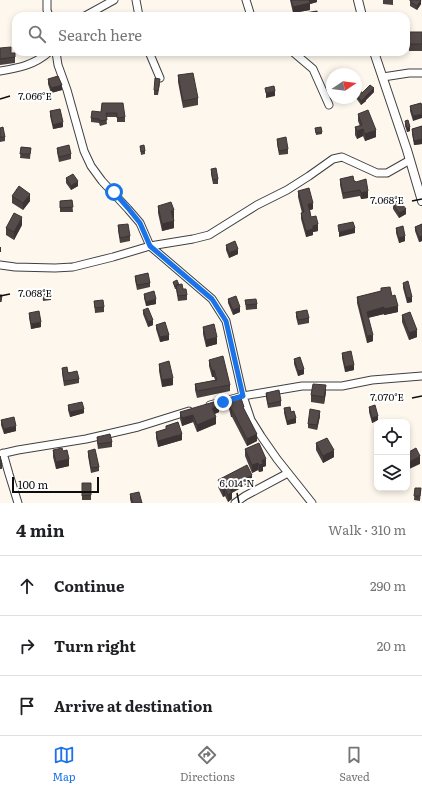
<!DOCTYPE html>
<html lang="en">
<head>
<meta charset="utf-8">
<style>
  :root { --surface:#fff; --page:#f2f2f2; --text:#202124; --muted:#757577; --line:#e0e0e0; --accent:#1a73e8 }
  body { margin:0; font-family:Literata,serif; background:var(--page); color:var(--text) }
  .controls { position:absolute; right:12px; bottom:12px; display:grid; overflow:hidden; border-radius:8px; box-shadow:0 2px 6px #0003 }
  .controls button { width:36px; height:36px; display:grid; place-items:center; padding:0; border:0; border-bottom:1px solid var(--line); background:var(--surface); color:var(--text); font:20px sans-serif }
  .compass { position:absolute; left:326px; top:68px; width:36px; height:36px; border-radius:50%; background:var(--surface); box-shadow:0 2px 6px #0003; rotate:77deg }
  .scale { position:absolute; left:12px; bottom:10px; width:87px; box-sizing:border-box; padding-left:4px; border:2px solid #0d0d0d; border-top:0; font-size:11px; line-height:14px; white-space:nowrap; color:#0d0d0d; -webkit-text-stroke:3px #fff; paint-order:stroke }
  .stop { position:absolute; width:12px; height:12px; margin:-9px; border:3px solid #1a73e8; border-radius:50%; background:#fff }
  .stop.end { background:#1a73e8; border-color:#fff; box-shadow:0 1px 4px #0008 }
  .list { margin:0; padding:0; list-style:none }
  h2 { display:flex; justify-content:space-between; align-items:center; height:52px; margin:0; padding:0 16px; font-size:17px }
  h2 small { font-size:13px; font-weight:400; color:var(--muted) }
  .list li { display:grid; grid-template-columns:26px 1fr auto; gap:12px; align-items:center; box-sizing:border-box; height:60px; padding:0 16px; border-top:1px solid var(--line) }
  .list b { display:block; font-size:15px; white-space:nowrap }
  .list em { font-size:13px; font-style:normal; color:var(--muted) }
  .icon { flex:none; width:22px; height:22px; fill:none; stroke:currentColor; stroke-width:2; stroke-linecap:round; stroke-linejoin:round }
  .map { position:relative; flex:none; width:422px; height:503px; overflow:hidden }
  .search { position:absolute; background:var(--surface); box-shadow:0 2px 6px #0003; left:12px; right:12px; top:12px; height:44px; display:flex; align-items:center; gap:10px; box-sizing:border-box; padding:0 14px; border-radius:12px; color:var(--muted); font-size:15px }
  .sheet { height:232px; background:var(--surface) }
  nav { display:flex; justify-content:space-around; align-items:center; box-sizing:border-box; height:56px; border-top:1px solid var(--line); background:var(--surface); font-size:11px; color:var(--muted) }
  nav a { display:grid; justify-items:center; gap:2px }
  nav .on { color:var(--accent) }
  .map>svg:first-child { display:block }
  .lines { fill:none; stroke-linecap:round; stroke-linejoin:round }
  .minor-casing { stroke:#404040; stroke-width:9 }
  .tertiary-casing { stroke:#404040; stroke-width:10 }
  .minor { stroke:#fff; stroke-width:7 }
  .tertiary { stroke:#fff; stroke-width:8 }
  .wall { fill:#494040 }
  .shaded-wall { fill:#3c3434 }
  .building { fill:#554b4a; stroke:#3c3434 }
  .route { stroke:#1a73e8; stroke-width:5 }
  .ticks { fill:none; stroke:#0d0d0d; stroke-width:1.5 }
  .ticks-label { font-size:10px; text-anchor:middle; fill:#0d0d0d; stroke:#fff; stroke-width:4; stroke-linejoin:round; paint-order:stroke }
</style>
</head>
<body>
<div class="map">
<svg width="422" height="503" viewBox="0 0 422 503">
  <rect width="100%" height="100%" fill="#fef7ed"/>
  <g class="lines">
    <defs>
      <path id="minor" d="M 47,0 L 47,10 L 49,16
        M 136,0 L 139,16
        M 246,0 L 251,16
        M 85,16 L 114,0
        M 56,52 L 58,65 L 67,90 L 84,151 L 91,166 L 102,181 L 128,209 L 140,223 L 150,246 L 212,299 L 226,321 L 243,396 L 251,420 L 261,436 L 277,459 L 312,503
        M 149,52 L 160,78
        M 293,52 L 313,69 L 329,105
        M 0,71 C 19,68 34,65 49,52
        M 383,77 L 409,73 L 422,73
        M 0,265 L 15,267 L 55,268 L 73,267 L 113,257 L 150,246 L 193,239 L 209,235 L 257,205 L 287,190 L 309,176 L 333,159 L 342,157 L 377,173 L 387,173 L 410,160
        M 210,405 L 243,396 L 302,386 L 342,386 L 372,380 L 422,376
        M 3,453 L 9,474 L 18,503
        M 0,454 L 18,450 L 86,439 L 138,427 L 189,411
        M 235,503 L 245,496 L 288,473"/>
      <path id="tertiary" d="M 358,0 L 362,16
        M 374,52 L 407,150 L 422,201"/>
    </defs>
    <!-- minor casing -->
    <use href="#minor" class="minor-casing"/>
    <!-- tertiary casing -->
    <use href="#tertiary" class="tertiary-casing"/>
    <!-- minor -->
    <use href="#minor" class="minor"/>
    <!-- tertiary -->
    <use href="#tertiary" class="tertiary"/>
  </g>
  <!-- wall -->
  <path class="wall" d="M 290,0 L 317,0 L 317,2 L 310,4 L 310,10 L 293,13 Z
    M 383,0 L 393,0 L 393,5 L 383,4 Z
    M 421,0 L 421,4 L 417,10 L 410,6 L 410,1 Z
    M 422,32 L 422,51 L 409,51 L 409,44 Z
    M 0,48 L 11,53 L 15,53 L 15,63 L 0,65 Z
    M 178,75 L 198,98 L 198,105 L 183,108 L 178,82 Z
    M 48,79 L 62,90 L 51,93 L 48,84 Z
    M 160,83 L 158,95 L 154,95 L 154,90 Z
    M 374,92 L 366,100 L 366,101 L 361,105 L 356,98 L 356,93 Z
    M 102,103 L 125,117 L 125,122 L 117,122 L 117,117 L 106,117 L 107,124 L 100,126 L 99,123 L 91,122 L 91,118 L 101,112 Z
    M 421,103 L 413,121 L 410,111 L 410,106 Z
    M 50,111 L 63,127 L 53,129 L 50,116 Z
    M 358,114 L 376,137 L 365,141 L 363,136 L 357,139 L 355,135 L 355,127 L 360,126 L 358,121 Z
    M 405,121 L 410,131 L 407,132 L 405,126 Z
    M 422,126 L 422,144 L 414,145 L 412,134 L 412,129 Z
    M 0,128 L 5,137 L 5,141 L 0,142 Z
    M 315,128 L 322,132 L 322,134 L 316,135 Z
    M 277,139 L 288,149 L 288,154 L 279,155 L 277,144 Z
    M 140,146 L 145,151 L 145,154 L 141,155 Z
    M 21,147 L 31,148 L 30,159 L 20,158 Z
    M 57,148 L 71,154 L 71,159 L 59,162 L 57,152 Z
    M 211,169 L 218,179 L 218,184 L 213,184 L 211,174 Z
    M 66,178 L 78,186 L 71,190 L 66,183 Z
    M 340,179 L 356,182 L 368,198 L 361,199 L 360,196 L 343,199 L 340,185 Z
    M 298,191 L 313,209 L 310,210 L 311,217 L 318,231 L 313,232 L 313,235 L 306,237 L 301,219 L 301,213 L 302,213 L 298,197 Z
    M 12,196 L 30,201 L 23,210 L 12,203 Z
    M 72,200 L 73,212 L 60,212 L 60,201 Z
    M 393,204 L 406,214 L 399,218 L 393,209 Z
    M 158,206 L 174,217 L 174,228 L 162,231 L 158,213 Z
    M 422,224 L 422,241 L 419,242 L 415,231 L 415,227 Z
    M 22,225 L 14,240 L 6,235 L 6,228 Z
    M 118,225 L 130,236 L 130,241 L 120,243 L 118,230 Z
    M 396,228 L 405,241 L 399,243 L 396,233 Z
    M 226,245 L 238,254 L 229,258 L 226,250 Z
    M 135,276 L 150,283 L 150,287 L 137,290 L 135,280 Z
    M 173,282 L 179,285 L 183,289 L 187,295 L 187,300 L 178,301 L 176,289 L 175,289 Z
    M 403,283 L 412,302 L 407,303 L 403,288 Z
    M 381,288 L 392,296 L 398,312 L 384,315 L 384,314 L 368,318 L 373,341 L 367,343 L 357,303 L 357,297 L 381,291 Z
    M 42,290 L 51,295 L 51,300 L 43,301 Z
    M 144,294 L 156,304 L 146,306 L 144,298 Z
    M 228,299 L 240,312 L 233,315 L 228,303 Z
    M 245,300 L 257,304 L 257,309 L 246,310 Z
    M 94,301 L 104,307 L 104,312 L 95,313 Z
    M 143,310 L 153,325 L 148,327 L 143,314 Z
    M 296,312 L 309,318 L 309,323 L 298,325 L 296,317 Z
    M 29,313 L 41,327 L 31,329 L 29,317 Z
    M 402,315 L 417,337 L 409,340 L 402,322 Z
    M 156,325 L 169,340 L 160,342 L 156,329 Z
    M 203,327 L 217,344 L 206,347 L 203,334 Z
    M 342,353 L 354,370 L 345,372 L 342,358 Z
    M 294,359 L 304,374 L 298,376 L 294,364 Z
    M 209,360 L 230,385 L 230,391 L 197,398 L 195,390 L 195,384 L 215,380 L 214,377 L 212,377 L 209,366 Z
    M 159,364 L 173,385 L 162,387 L 159,371 Z
    M 62,368 L 79,379 L 79,383 L 64,386 L 62,373 Z
    M 326,392 L 324,404 L 311,402 L 311,395 Z
    M 266,393 L 281,401 L 281,406 L 268,408 L 266,397 Z
    M 228,398 L 244,409 L 257,441 L 247,446 L 232,417 L 231,417 L 228,405 Z
    M 68,405 L 84,413 L 70,417 L 68,410 Z
    M 369,407 L 378,420 L 372,423 L 369,412 Z
    M 284,408 L 291,412 L 296,423 L 287,425 L 284,413 Z
    M 180,412 L 219,412 L 215,414 L 216,424 L 197,432 L 193,422 L 182,426 L 180,419 Z
    M 320,416 L 317,430 L 308,428 L 308,424 Z
    M 1,420 L 16,431 L 4,434 L 1,425 Z
    M 166,426 L 182,440 L 158,447 L 156,438 L 156,432 L 166,429 Z
    M 97,437 L 112,442 L 112,447 L 98,449 L 97,442 Z
    M 316,443 L 334,457 L 323,463 L 316,450 Z
    M 245,449 L 266,466 L 263,467 L 263,471 L 259,472 L 258,470 L 252,473 L 245,456 Z
    M 53,450 L 63,451 L 69,466 L 56,469 L 53,457 Z
    M 88,451 L 99,467 L 99,471 L 91,473 L 88,456 Z
    M 0,456 L 2,464 L 2,469 L 0,469 Z
    M 218,480 L 252,482 L 232,493 L 232,499 L 228,502 L 225,496 L 223,497 L 218,487 Z
    M 82,483 L 91,483 L 91,500 L 82,500 Z
    M 415,488 L 421,488 L 420,501 L 414,500 Z
    M 130,494 L 142,503 L 131,503 L 130,499 Z"/>
  <!-- shaded-wall -->
  <path class="shaded-wall" d="M 309,0 L 317,0 L 317,2 L 310,4 L 310,10 L 293,13 L 293,7 Z
    M 421,0 L 421,4 L 417,10 L 417,6 Z
    M 62,85 L 62,90 L 51,93 L 51,88 Z
    M 374,88 L 374,92 L 366,100 L 366,101 L 361,105 L 361,101 Z
    M 275,91 L 275,96 L 266,98 L 266,93 Z
    M 338,98 L 346,98 L 346,100 L 338,102 Z
    M 422,114 L 422,118 L 413,121 L 413,116 Z
    M 63,122 L 63,127 L 53,129 L 53,125 Z
    M 410,127 L 410,131 L 407,132 L 407,128 Z
    M 363,129 L 363,136 L 357,139 L 357,131 Z
    M 376,130 L 376,137 L 365,141 L 365,134 Z
    M 422,139 L 422,144 L 414,145 L 414,141 Z
    M 78,181 L 78,186 L 71,190 L 71,186 Z
    M 368,191 L 368,198 L 361,199 L 361,193 Z
    M 30,194 L 30,201 L 23,210 L 23,203 Z
    M 313,203 L 313,209 L 308,211 L 308,204 Z
    M 406,209 L 406,214 L 399,218 L 399,213 Z
    M 174,210 L 174,217 L 171,218 L 171,211 Z
    M 22,217 L 22,225 L 14,240 L 14,232 Z
    M 174,221 L 174,228 L 162,231 L 162,224 Z
    M 318,224 L 318,231 L 313,232 L 313,235 L 306,237 L 306,231 L 313,226 Z
    M 355,228 L 355,233 L 339,237 L 339,232 Z
    M 405,236 L 405,241 L 399,243 L 399,238 Z
    M 422,236 L 422,241 L 419,242 L 419,237 Z
    M 0,247 L 1,247 L 1,252 L 0,252 Z
    M 238,249 L 238,254 L 229,258 L 229,253 Z
    M 412,297 L 412,302 L 407,303 L 407,298 Z
    M 156,299 L 156,304 L 146,306 L 146,302 Z
    M 398,306 L 398,312 L 384,315 L 384,309 Z
    M 240,307 L 240,312 L 233,315 L 233,310 Z
    M 384,307 L 384,314 L 367,318 L 367,312 Z
    M 153,320 L 153,325 L 148,327 L 148,322 Z
    M 41,322 L 41,327 L 31,329 L 31,324 Z
    M 417,330 L 417,337 L 409,340 L 409,333 Z
    M 169,335 L 169,340 L 160,342 L 160,337 Z
    M 373,335 L 373,341 L 367,343 L 367,336 Z
    M 217,337 L 217,344 L 206,347 L 206,340 Z
    M 354,365 L 354,370 L 345,372 L 345,367 Z
    M 304,369 L 304,374 L 298,376 L 298,371 Z
    M 214,370 L 214,377 L 212,377 L 212,371 Z
    M 173,378 L 173,385 L 162,387 L 162,380 Z
    M 326,385 L 326,392 L 324,404 L 324,397 Z
    M 219,405 L 219,412 L 212,415 L 212,408 Z
    M 84,409 L 84,413 L 70,417 L 70,412 Z
    M 231,410 L 232,410 L 232,417 L 231,417 Z
    M 320,411 L 320,416 L 317,430 L 317,425 Z
    M 193,415 L 193,422 L 182,426 L 182,418 Z
    M 378,416 L 378,420 L 372,423 L 372,418 Z
    M 216,417 L 216,424 L 197,432 L 197,425 Z
    M 296,418 L 296,423 L 287,425 L 287,421 Z
    M 16,426 L 16,431 L 4,434 L 4,429 Z
    M 182,434 L 182,440 L 158,447 L 158,441 Z
    M 257,434 L 257,441 L 247,446 L 247,439 Z
    M 334,450 L 334,457 L 323,463 L 323,456 Z
    M 420,456 L 420,464 L 407,470 L 407,463 Z
    M 69,459 L 69,466 L 56,469 L 56,462 Z
    M 266,459 L 266,466 L 263,467 L 263,471 L 259,472 L 259,465 L 262,460 Z
    M 258,463 L 258,470 L 252,473 L 252,465 Z
    M 252,475 L 252,482 L 232,492 L 232,499 L 228,502 L 228,495 L 229,487 Z
    M 225,489 L 225,496 L 223,497 L 223,490 Z"/>
  <!-- building -->
  <path class="building" d="M 291,0 L 309,0 L 310,3 L 293,7 Z
    M 410,0 L 421,0 L 417,6 L 410,1 Z
    M 317,11 L 318,16 L 306,16 L 305,13 Z
    M 409,32 L 422,32 L 422,44 L 409,44 Z
    M 11,47 L 11,53 L 15,53 L 15,57 L 0,59 L 0,48 Z
    M 193,73 L 198,98 L 183,101 L 178,75 Z
    M 58,76 L 62,85 L 51,88 L 48,79 Z
    M 155,78 L 160,79 L 158,91 L 154,90 Z
    M 370,85 L 374,88 L 365,97 L 366,97 L 361,101 L 356,93 L 360,90 L 362,93 Z
    M 274,86 L 275,91 L 266,93 L 265,88 Z
    M 102,103 L 123,103 L 125,117 L 117,118 L 117,113 L 106,113 L 107,120 L 100,121 L 99,119 L 91,118 L 92,111 L 101,112 Z
    M 421,103 L 422,106 L 422,114 L 413,116 L 410,106 Z
    M 60,109 L 63,122 L 53,125 L 50,111 Z
    M 368,110 L 376,130 L 365,134 L 363,129 L 357,131 L 355,127 L 362,125 L 358,114 Z
    M 408,120 L 410,127 L 407,128 L 405,121 Z
    M 422,126 L 422,139 L 414,141 L 412,129 Z
    M 3,127 L 5,137 L 0,137 L 0,128 Z
    M 321,127 L 322,132 L 316,133 L 315,128 Z
    M 286,137 L 288,149 L 279,151 L 277,139 Z
    M 69,145 L 71,154 L 59,157 L 57,148 Z
    M 144,145 L 145,151 L 141,152 L 140,146 Z
    M 21,147 L 31,148 L 30,154 L 20,154 Z
    M 216,168 L 218,179 L 213,180 L 211,169 Z
    M 73,174 L 78,181 L 71,186 L 66,178 Z
    M 353,176 L 354,181 L 355,181 L 356,182 L 366,179 L 368,191 L 361,193 L 360,190 L 343,193 L 340,179 Z
    M 19,186 L 30,194 L 23,203 L 12,196 Z
    M 309,188 L 313,203 L 308,204 L 311,217 L 316,216 L 318,224 L 313,226 L 313,229 L 306,231 L 301,213 L 304,212 L 298,191 Z
    M 72,200 L 73,207 L 60,208 L 60,201 Z
    M 399,200 L 406,209 L 399,213 L 393,204 Z
    M 171,202 L 174,210 L 171,211 L 174,221 L 162,224 L 158,206 Z
    M 14,213 L 22,217 L 14,232 L 6,228 Z
    M 353,222 L 355,228 L 339,232 L 338,225 Z
    M 128,224 L 130,236 L 120,238 L 118,225 Z
    M 422,224 L 422,236 L 419,237 L 415,227 Z
    M 403,226 L 405,236 L 399,238 L 396,228 Z
    M 235,241 L 238,249 L 229,253 L 226,245 Z
    M 148,273 L 150,283 L 137,285 L 135,276 Z
    M 177,280 L 179,285 L 176,285 L 176,286 L 175,287 L 173,282 Z
    M 408,281 L 412,297 L 407,298 L 403,283 Z
    M 182,284 L 183,289 L 186,289 L 187,295 L 178,296 L 176,285 Z
    M 390,287 L 392,296 L 395,295 L 398,306 L 384,309 L 384,307 L 367,312 L 373,335 L 367,336 L 357,297 L 381,291 L 381,288 Z
    M 50,289 L 51,295 L 43,296 L 42,290 Z
    M 154,291 L 156,299 L 146,302 L 144,294 Z
    M 0,295 L 2,295 L 1,302 L 0,301 Z
    M 236,296 L 240,307 L 233,310 L 228,299 Z
    M 256,299 L 257,304 L 246,305 L 245,300 Z
    M 103,300 L 104,307 L 95,308 L 94,301 Z
    M 148,308 L 153,320 L 148,322 L 143,310 Z
    M 307,310 L 309,318 L 298,320 L 296,312 Z
    M 39,311 L 41,322 L 31,324 L 29,313 Z
    M 410,312 L 417,330 L 409,333 L 402,315 Z
    M 165,322 L 169,335 L 160,337 L 156,325 Z
    M 214,324 L 217,337 L 206,340 L 203,327 Z
    M 351,351 L 354,365 L 345,367 L 342,353 Z
    M 223,356 L 230,385 L 197,391 L 195,384 L 217,380 L 214,370 L 212,371 L 209,360 Z
    M 300,357 L 304,369 L 298,371 L 294,359 Z
    M 169,361 L 173,378 L 162,380 L 159,364 Z
    M 67,367 L 68,373 L 77,371 L 79,379 L 64,381 L 62,368 Z
    M 313,384 L 326,385 L 324,397 L 311,395 Z
    M 279,390 L 281,401 L 268,404 L 266,393 Z
    M 240,395 L 244,407 L 243,407 L 257,434 L 247,439 L 232,410 L 231,410 L 228,398 Z
    M 217,401 L 219,405 L 212,408 L 216,417 L 197,425 L 193,415 L 182,418 L 180,412 Z
    M 82,402 L 84,409 L 70,412 L 68,405 Z
    M 375,405 L 378,416 L 372,418 L 369,407 Z
    M 290,407 L 291,412 L 294,411 L 296,418 L 287,421 L 284,408 Z
    M 310,409 L 320,411 L 317,425 L 308,424 Z
    M 14,417 L 16,426 L 4,429 L 1,420 Z
    M 178,422 L 182,434 L 158,441 L 156,432 L 166,429 L 166,426 Z
    M 110,434 L 112,442 L 98,444 L 97,437 Z
    M 327,438 L 334,450 L 323,456 L 316,443 Z
    M 259,443 L 266,459 L 262,460 L 263,464 L 259,465 L 258,463 L 252,465 L 245,449 Z
    M 62,448 L 63,451 L 67,450 L 69,459 L 56,462 L 53,450 Z
    M 416,448 L 420,456 L 407,463 L 407,453 Z
    M 95,449 L 99,467 L 91,468 L 88,451 Z
    M 0,456 L 2,464 L 0,464 Z
    M 247,465 L 252,475 L 229,487 L 232,492 L 228,495 L 225,489 L 223,490 L 218,480 Z
    M 82,483 L 91,483 L 91,495 L 82,496 Z
    M 415,488 L 421,488 L 420,496 L 414,496 Z
    M 139,492 L 142,503 L 133,503 L 130,494 Z"/>
  <g class="lines">
    <!-- route -->
    <path class="route" d="M 114,192 L 128,208 L 140,223 L 150,246 L 212,299 L 226,321 L 243,396 L 223,402"/>
  </g>
  <!-- ticks -->
  <path class="ticks" d="M 0,99 L 10,96M 412,201 L 422,199M 0,296 L 10,294M 412,398 L 422,396M 237,493 L 239,503"/>
  <g class="ticks-label">
    <text x="35" y="100">7.066°E</text>
    <text x="387" y="204">7.068°E</text>
    <text x="35" y="297">7.068°E</text>
    <text x="387" y="401">7.070°E</text>
    <text x="237" y="487">6.014°N</text>
  </g>
</svg>
<div class="controls">
<button><svg class="icon" aria-label="locate" viewBox="0 0 24 24"><circle cx="12" cy="12" r="6"/><path d="M12 2v4M12 18v4M2 12h4M18 12h4"/></svg></button>
<button><svg class="icon" aria-label="layers" viewBox="0 0 24 24"><path d="M12 4l9 5-9 5-9-5zM3 14l9 5 9-5"/></svg></button>
</div>
<svg class="compass" viewBox="-18 -18 36 36"><path d="M0-13l5 13h-10z" fill="#e53935"/><path d="M0 13l5-13h-10z" fill="#757577"/></svg>
<div class="scale">100 m</div>
<div class="stop" style="left:114px;top:192px"></div>
<div class="stop end" style="left:223px;top:402px"></div>
<div class="search"><svg class="icon" aria-label="search" viewBox="0 0 24 24"><circle cx="10" cy="10" r="6"/><path d="M15 15l6 6"/></svg>Search here</div>
</div>
<section class="sheet">
<h2>4 min<small>Walk · 310 m</small></h2>
<ul class="list">
<li><svg class="icon" aria-label="ahead" viewBox="0 0 24 24"><path d="M12 20V5M6 11l6-6 6 6"/></svg><div><b>Continue</b></div><em>290 m</em></li>
<li><svg class="icon" aria-label="right" viewBox="0 0 24 24"><path d="M7 20v-9h11M14 6l5 5-5 5"/></svg><div><b>Turn right</b></div><em>20 m</em></li>
<li><svg class="icon" aria-label="arrive" viewBox="0 0 24 24"><path d="M6 21V4h12l-3 4 3 4H6"/></svg><div><b>Arrive at destination</b></div></li>
</ul>
</section>
<nav>
<a class="on"><svg class="icon" aria-label="map" viewBox="0 0 24 24"><path d="M3 6l6-2 6 2 6-2v14l-6 2-6-2-6 2zM9 4v14M15 6v14"/></svg>Map</a>
<a><svg class="icon" aria-label="directions" viewBox="0 0 24 24"><path d="M12 3l9 9-9 9-9-9zM9 14v-3h6M13 9l2 2-2 2"/></svg>Directions</a>
<a><svg class="icon" aria-label="saved" viewBox="0 0 24 24"><path d="M7 4h10v16l-5-4-5 4z"/></svg>Saved</a>
</nav>
</body>
</html>
